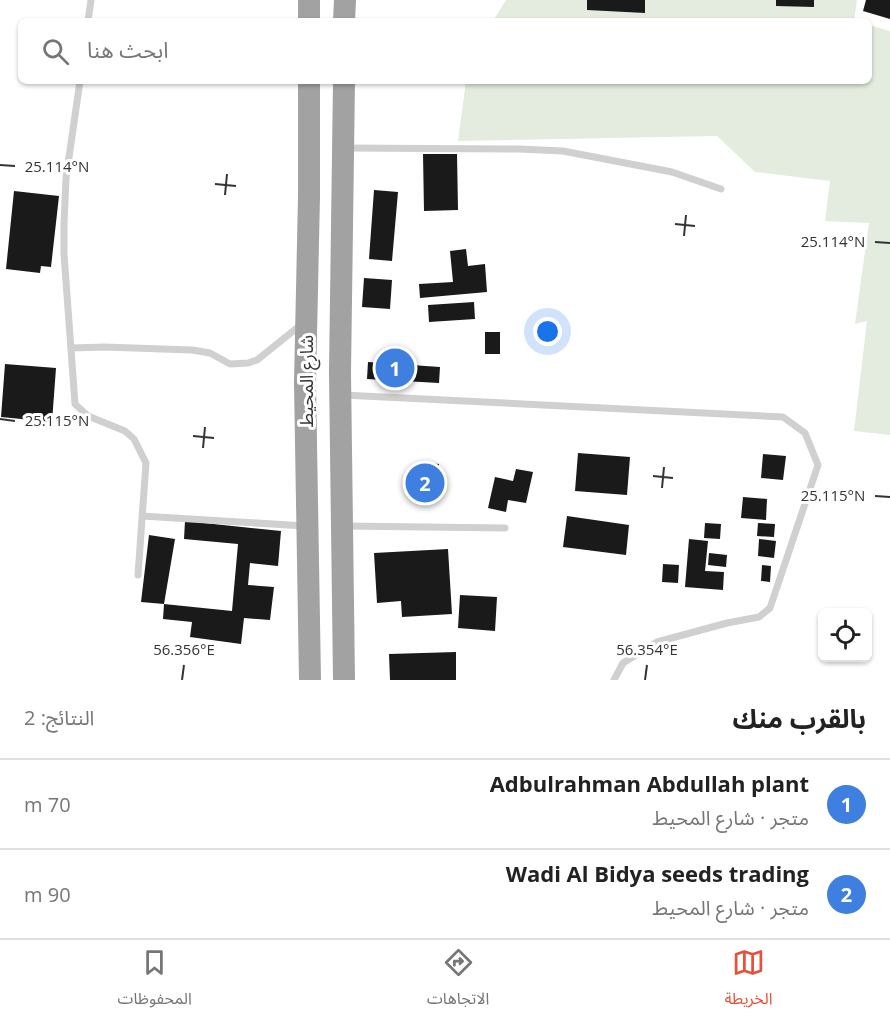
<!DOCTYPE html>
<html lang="ar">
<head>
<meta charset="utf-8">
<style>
  :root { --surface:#fff; --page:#f2f2f2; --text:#222; --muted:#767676; --line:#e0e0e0; --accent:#e65139 }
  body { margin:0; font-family:"Open Sans","Noto Sans Arabic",sans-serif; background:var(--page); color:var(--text); direction:rtl }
  .controls { position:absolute; right:18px; bottom:18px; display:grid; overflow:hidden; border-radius:9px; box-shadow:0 2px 4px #0004 }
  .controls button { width:54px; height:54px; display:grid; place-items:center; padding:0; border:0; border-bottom:2px solid var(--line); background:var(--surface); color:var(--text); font:30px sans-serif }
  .you { position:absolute; left:548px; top:332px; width:21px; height:21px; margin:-15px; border:4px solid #fff; border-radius:50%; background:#1a73e8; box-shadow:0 0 0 9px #1a73e833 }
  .badge { display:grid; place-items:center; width:39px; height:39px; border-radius:50%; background:var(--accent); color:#fff; font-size:20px; font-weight:700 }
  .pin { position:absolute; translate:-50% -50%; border:3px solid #fff; box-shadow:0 2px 6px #0006 }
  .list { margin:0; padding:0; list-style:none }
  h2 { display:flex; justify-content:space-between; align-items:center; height:78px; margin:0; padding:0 24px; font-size:26px }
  h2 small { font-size:20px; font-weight:400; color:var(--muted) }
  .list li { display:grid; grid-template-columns:39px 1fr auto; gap:18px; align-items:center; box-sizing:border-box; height:90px; padding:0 24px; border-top:2px solid var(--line) }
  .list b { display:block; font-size:22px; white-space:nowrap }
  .list p { margin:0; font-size:20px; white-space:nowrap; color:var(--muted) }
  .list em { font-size:20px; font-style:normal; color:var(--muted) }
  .icon { flex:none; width:33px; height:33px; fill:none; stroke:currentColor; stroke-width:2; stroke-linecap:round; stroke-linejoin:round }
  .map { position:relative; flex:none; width:890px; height:680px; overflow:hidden; direction:ltr }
  .search { position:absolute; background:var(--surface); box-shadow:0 2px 4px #0004; left:18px; right:18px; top:18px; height:66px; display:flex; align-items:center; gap:15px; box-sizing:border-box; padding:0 21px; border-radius:9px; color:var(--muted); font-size:22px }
  .sheet { height:258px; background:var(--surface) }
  nav { display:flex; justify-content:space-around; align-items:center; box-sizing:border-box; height:84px; border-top:2px solid var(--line); background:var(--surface); font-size:16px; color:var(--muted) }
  nav a { display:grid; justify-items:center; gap:3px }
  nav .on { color:var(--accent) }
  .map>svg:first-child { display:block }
  .green { fill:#e3ecdf }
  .building { fill:#1a1a1a }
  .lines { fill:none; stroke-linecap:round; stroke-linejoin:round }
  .service { stroke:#d0d0d0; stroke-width:7 }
  .trunk { stroke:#a2a2a2; stroke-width:22 }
  .ticks { fill:none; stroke:#333; stroke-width:2 }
  .labels { text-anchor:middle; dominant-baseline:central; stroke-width:6; stroke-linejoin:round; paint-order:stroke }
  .street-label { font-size:18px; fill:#333; stroke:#fff }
  .ticks-label { font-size:15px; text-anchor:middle; fill:#333; stroke:#fff; stroke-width:6; stroke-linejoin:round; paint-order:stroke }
</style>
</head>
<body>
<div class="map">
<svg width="890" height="680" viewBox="0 0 890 680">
  <rect width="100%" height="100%" fill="#fff"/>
  <!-- green -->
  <path class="green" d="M 506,0 L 857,0 L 854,21 L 493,21 Z
    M 869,25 L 890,31 L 890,435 L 854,431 L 867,321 L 855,324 L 869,223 L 825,221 L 830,181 L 755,172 L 717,136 L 458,141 L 466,81 L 869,81 Z"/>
  <!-- building -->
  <path class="building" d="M 587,0 L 645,0 L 645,13 L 587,10 Z
    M 776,0 L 814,0 L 814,7 L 776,6 Z
    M 866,0 L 890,0 L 890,19 L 863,11 Z
    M 423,154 L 457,154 L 458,210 L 424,211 Z
    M 374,190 L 398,192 L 392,261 L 369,259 Z
    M 14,191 L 59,196 L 51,267 L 41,266 L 40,273 L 6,269 Z
    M 466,249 L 468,266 L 485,264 L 487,292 L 420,298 L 419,284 L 453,282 L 450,251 Z
    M 364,278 L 392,280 L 390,309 L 362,307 Z
    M 474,302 L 475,319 L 429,322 L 428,305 Z
    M 485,332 L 500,332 L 500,354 L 485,354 Z
    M 368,362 L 440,367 L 439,383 L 367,379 Z
    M 5,364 L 56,368 L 52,422 L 1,417 Z
    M 578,453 L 630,457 L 627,495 L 575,491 Z
    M 763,454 L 786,456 L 783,480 L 761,478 Z
    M 417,462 L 439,464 L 437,497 L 414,495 Z
    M 516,469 L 533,472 L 526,503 L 508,500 L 506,512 L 488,508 L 495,477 L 513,481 Z
    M 743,497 L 767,499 L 766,520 L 741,518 Z
    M 567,516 L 629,525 L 626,555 L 563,547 Z
    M 185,521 L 281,531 L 278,566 L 250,563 L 248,585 L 274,587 L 270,620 L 244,618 L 241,644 L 190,637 L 192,622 L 163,619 L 164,604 L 232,611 L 238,544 L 184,539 Z
    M 705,523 L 721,524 L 720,539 L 704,538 Z
    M 758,523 L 775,524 L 774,537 L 757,536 Z
    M 149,535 L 175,539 L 164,604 L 141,602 Z
    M 689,539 L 708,541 L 705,571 L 724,572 L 723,590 L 685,587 Z
    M 759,539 L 776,541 L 774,558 L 758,556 Z
    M 448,549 L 452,614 L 402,617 L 401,601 L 377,603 L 374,553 Z
    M 709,553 L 727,555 L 726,567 L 708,565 Z
    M 663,564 L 679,565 L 678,583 L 662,582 Z
    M 762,565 L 771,566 L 770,582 L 761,581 Z
    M 460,595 L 497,597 L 495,631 L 458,628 Z
    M 456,652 L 456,680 L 390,680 L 389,654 Z"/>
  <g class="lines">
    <!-- service -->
    <path class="service" d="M 88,21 L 91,0
      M 80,81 L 66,178 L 64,224 L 64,254 L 75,404 L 88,416 L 125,431 L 134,439 L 146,463 L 138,575
      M 347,148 L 519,149 L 563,151 L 672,172 L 721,189
      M 71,348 L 104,347 L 192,350 L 210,353 L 230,364 L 248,363 L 257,360 L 302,324
      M 343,395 L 783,417 L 805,433 L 818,465 L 770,608 L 759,617 L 727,623 L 657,642 L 623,663 L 614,680
      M 142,516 L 305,526
      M 344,526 L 505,528"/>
    <!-- trunk -->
    <path class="trunk" d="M 309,21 L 309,0
      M 344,21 L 345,0
      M 309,81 L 309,196 L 305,383 L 310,680
      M 344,81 L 340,373 L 344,680"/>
  </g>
  <!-- ticks -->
  <path class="ticks" d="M 0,165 L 15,166M 215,184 L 236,186M 225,195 L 227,174M 675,224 L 695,226M 684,236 L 686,215M 875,242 L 890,243M 0,419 L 15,421M 193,436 L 214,438M 203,448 L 205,427M 653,476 L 673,478M 662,488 L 664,467M 875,496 L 890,497M 182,680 L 184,665M 645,680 L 647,665"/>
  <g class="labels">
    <!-- street labels -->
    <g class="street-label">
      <text transform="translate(306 381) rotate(-90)">شارع المحيط</text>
    </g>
  </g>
  <g class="ticks-label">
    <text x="57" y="172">25.114°N</text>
    <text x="833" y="247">25.114°N</text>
    <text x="57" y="426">25.115°N</text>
    <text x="833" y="501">25.115°N</text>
    <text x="184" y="655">56.356°E</text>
    <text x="647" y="655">56.354°E</text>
  </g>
</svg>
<div class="controls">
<button><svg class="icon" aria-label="locate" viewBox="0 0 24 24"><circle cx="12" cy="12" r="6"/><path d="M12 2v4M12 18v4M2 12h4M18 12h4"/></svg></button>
</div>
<div class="you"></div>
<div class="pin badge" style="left:395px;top:368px;background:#3f7fe0">1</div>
<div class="pin badge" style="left:425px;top:483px;background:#3f7fe0">2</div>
<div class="search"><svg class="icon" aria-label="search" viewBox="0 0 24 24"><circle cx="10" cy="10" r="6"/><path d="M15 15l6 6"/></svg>ابحث هنا</div>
</div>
<section class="sheet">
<h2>بالقرب منك<small>النتائج: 2</small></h2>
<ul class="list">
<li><span class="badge" style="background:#3f7fe0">1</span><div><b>Adbulrahman Abdullah plant</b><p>متجر · شارع المحيط</p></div><em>70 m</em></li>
<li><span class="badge" style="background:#3f7fe0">2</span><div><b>Wadi Al Bidya seeds trading</b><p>متجر · شارع المحيط</p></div><em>90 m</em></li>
</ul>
</section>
<nav>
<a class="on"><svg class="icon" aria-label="map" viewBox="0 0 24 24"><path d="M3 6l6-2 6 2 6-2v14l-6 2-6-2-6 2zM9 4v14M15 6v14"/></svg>الخريطة</a>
<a><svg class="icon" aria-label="directions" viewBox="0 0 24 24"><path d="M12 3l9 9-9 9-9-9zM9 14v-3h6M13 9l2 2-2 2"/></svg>الاتجاهات</a>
<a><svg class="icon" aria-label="saved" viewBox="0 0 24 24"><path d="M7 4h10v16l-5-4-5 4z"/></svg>المحفوظات</a>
</nav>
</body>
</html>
